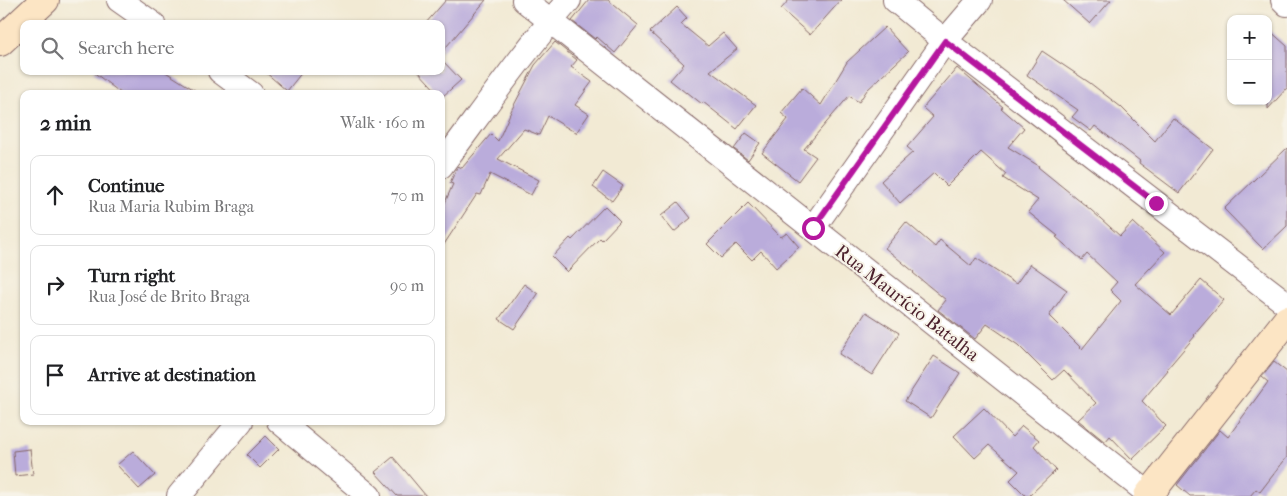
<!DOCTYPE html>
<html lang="en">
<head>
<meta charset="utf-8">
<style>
  :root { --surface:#fff; --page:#f2f2f2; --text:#202124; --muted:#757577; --line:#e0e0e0 }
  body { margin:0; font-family:"IM FELL French Canon",serif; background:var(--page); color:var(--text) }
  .controls { position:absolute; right:15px; top:15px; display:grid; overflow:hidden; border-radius:10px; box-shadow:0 1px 4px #0004 }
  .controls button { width:45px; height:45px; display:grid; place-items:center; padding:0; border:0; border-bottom:1px solid var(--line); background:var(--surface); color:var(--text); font:25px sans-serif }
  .stop { position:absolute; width:15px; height:15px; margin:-11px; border:4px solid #b5179e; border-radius:50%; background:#fff }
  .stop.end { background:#b5179e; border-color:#fff; box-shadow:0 1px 5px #0008 }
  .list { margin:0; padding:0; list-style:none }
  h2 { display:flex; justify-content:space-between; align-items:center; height:65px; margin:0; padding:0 20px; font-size:21px }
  h2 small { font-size:16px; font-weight:400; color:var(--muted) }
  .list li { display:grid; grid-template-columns:32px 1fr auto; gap:15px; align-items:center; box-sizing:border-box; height:80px; margin:0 10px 10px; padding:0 10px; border:1px solid var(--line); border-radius:10px }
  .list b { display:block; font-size:19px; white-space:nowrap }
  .list p { margin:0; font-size:16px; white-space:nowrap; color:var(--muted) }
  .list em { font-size:16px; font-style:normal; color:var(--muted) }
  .icon { flex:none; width:28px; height:28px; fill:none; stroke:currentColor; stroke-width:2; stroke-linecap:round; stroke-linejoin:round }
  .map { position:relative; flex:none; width:1287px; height:496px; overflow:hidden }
  .search { position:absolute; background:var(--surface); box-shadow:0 1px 4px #0004; left:20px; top:20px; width:425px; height:55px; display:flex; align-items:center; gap:12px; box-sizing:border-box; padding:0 18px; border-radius:10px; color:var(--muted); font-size:19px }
  .panel { position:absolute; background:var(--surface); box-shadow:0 1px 4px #0004; left:20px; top:90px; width:425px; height:335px; border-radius:10px }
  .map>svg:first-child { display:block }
  .building { fill:#baacdb }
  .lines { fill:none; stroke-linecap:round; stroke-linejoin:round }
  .street-casing { stroke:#856666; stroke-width:26 }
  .secondary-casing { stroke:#856666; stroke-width:30 }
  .street { stroke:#fff; stroke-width:24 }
  .secondary { stroke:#fce5c4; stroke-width:28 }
  .route { stroke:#b5179e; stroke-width:6 }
  .labels { text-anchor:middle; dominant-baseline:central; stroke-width:4; stroke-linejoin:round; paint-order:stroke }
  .street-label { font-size:19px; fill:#4a1f2b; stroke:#f7f3e8 }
</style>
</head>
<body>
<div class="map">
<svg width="1287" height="496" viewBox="0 0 1287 496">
  <rect width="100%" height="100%" fill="#f7f3e8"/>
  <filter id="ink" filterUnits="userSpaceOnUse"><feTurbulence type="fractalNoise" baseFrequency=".02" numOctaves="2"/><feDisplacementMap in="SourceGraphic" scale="10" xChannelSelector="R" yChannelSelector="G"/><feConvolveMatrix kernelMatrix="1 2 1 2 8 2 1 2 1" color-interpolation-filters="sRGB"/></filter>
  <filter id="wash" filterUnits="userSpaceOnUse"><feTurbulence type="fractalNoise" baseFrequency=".0096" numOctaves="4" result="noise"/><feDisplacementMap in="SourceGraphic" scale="20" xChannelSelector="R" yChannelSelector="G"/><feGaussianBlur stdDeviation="1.12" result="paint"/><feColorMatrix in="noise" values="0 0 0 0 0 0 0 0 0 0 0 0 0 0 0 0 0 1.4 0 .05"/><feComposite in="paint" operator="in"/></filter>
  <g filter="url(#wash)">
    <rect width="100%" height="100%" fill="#f2ead4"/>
    <g id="blocks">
      <!-- building -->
      <path class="building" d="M 446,0 L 486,0 L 441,53 L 441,24 L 425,24 Z
        M 589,0 L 608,0 L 638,25 L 615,53 L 597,37 L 595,39 L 572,21 Z
        M 789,0 L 841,0 L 810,35 L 781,9 Z
        M 1063,0 L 1111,0 L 1090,24 Z
        M 677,7 L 687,18 L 681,24 L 708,46 L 723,33 L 737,49 L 710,71 L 756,105 L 737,129 L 703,102 L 702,104 L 687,92 L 686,93 L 670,80 L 684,64 L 650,32 Z
        M 885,27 L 908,52 L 867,90 L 859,102 L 849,96 L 804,149 L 816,157 L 798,181 L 762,153 L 788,119 L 781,113 L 802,88 L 821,105 L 847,62 Z
        M 1268,29 L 1287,46 L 1287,88 L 1268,109 Z
        M 555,42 L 577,60 L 571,67 L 592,82 L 575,105 L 589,114 L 576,133 L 548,116 L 539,135 L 524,129 L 498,159 L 539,180 L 531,195 L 490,174 L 481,195 L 477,194 L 441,249 L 441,212 L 453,184 L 450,183 L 457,167 L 458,166 L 462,168 L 491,134 L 498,141 L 512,109 L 535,65 Z
        M 1042,51 L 1090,83 L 1121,107 L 1155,141 L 1173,118 L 1213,149 L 1179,193 L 1139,163 L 1140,161 L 1095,126 L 1091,131 L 1072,117 L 1078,110 L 1027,75 Z
        M 441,59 L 461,80 L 442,97 L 441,94 L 439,94 L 418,71 L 441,71 Z
        M 957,68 L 1003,107 L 1001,108 L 1024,128 L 1008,147 L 1039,166 L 1038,167 L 1091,210 L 1120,236 L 1133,222 L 1165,252 L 1135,284 L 1171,315 L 1201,280 L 1224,300 L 1194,335 L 1195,336 L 1167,369 L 1168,370 L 1142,401 L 1166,426 L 1132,459 L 1110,436 L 1105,442 L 1078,420 L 1096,403 L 1064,370 L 1053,380 L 1018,345 L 987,324 L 975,339 L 938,310 L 946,300 L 913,273 L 914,272 L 885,248 L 906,222 L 935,247 L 940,240 L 971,266 L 976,258 L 1016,284 L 1030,264 L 1067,290 L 1049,316 L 1082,349 L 1121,301 L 1110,290 L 1117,282 L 1087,254 L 1082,260 L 1056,237 L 1058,236 L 1028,212 L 1038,200 L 1003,178 L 1006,174 L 981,152 L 947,186 L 934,173 L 900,203 L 881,181 L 913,152 L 907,147 L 933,117 L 923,108 Z
        M 92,71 L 164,71 L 201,94 L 122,94 Z
        M 264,71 L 303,71 L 287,91 Z
        M 746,133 L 760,143 L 748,160 L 734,149 Z
        M 1287,148 L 1287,226 L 1263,249 L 1224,209 Z
        M 603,172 L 623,186 L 612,201 L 593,187 Z
        M 678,202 L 691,218 L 674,232 L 661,216 Z
        M 748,203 L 781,237 L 787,233 L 799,247 L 776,268 L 761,251 L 752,260 L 736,244 L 721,258 L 707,244 Z
        M 605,206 L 620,221 L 602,240 L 600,238 L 567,272 L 552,257 L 570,238 L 572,240 Z
        M 524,284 L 538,294 L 514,329 L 499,319 Z
        M 866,312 L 899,333 L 872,375 L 839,354 Z
        M 934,356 L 960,373 L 931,418 L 905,401 Z
        M 1274,362 L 1287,372 L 1287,457 L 1260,492 L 1256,489 L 1250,496 L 1190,496 L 1177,485 L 1220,430 L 1228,437 L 1268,382 L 1262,377 Z
        M 984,408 L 1012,437 L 1022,426 L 1039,440 L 1034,446 L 1056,470 L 1029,496 L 1026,496 L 1010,480 L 1019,471 L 989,445 L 975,458 L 954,436 Z
        M 266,436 L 279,449 L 260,468 L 247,455 Z
        M 30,449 L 33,474 L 15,476 L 13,451 Z
        M 133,451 L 155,475 L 139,489 L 117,465 Z
        M 393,457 L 406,472 L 426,496 L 397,496 L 375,472 Z"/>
    </g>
  </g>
  <g filter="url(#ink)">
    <use href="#blocks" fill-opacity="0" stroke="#856666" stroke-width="1"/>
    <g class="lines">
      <defs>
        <path id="street" d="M 119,0 L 153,24
          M 524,0 L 1149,494
          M 895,0 L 945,41 L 1287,304
          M 1283,0 L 1287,4
          M 220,71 L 251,94
          M 441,166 C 483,110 523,52 569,0
          M 813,228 L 945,41 L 980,0
          M 279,421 L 369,496
          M 179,496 L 241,421"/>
        <path id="secondary" d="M 0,42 L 45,0
          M 1148,496 L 1287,320"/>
      </defs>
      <!-- street casing -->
      <use href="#street" class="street-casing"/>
      <!-- secondary casing -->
      <use href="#secondary" class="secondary-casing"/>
      <!-- street -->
      <use href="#street" class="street"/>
      <!-- secondary -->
      <use href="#secondary" class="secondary"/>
    </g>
  </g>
  <g class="lines" filter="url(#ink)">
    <!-- route -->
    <path class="route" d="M 813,228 L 945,41 L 1156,203"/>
  </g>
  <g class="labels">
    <!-- street labels -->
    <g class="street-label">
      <text transform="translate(907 303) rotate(38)">Rua Maurício Batalha</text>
    </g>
  </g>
</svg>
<div class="controls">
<button>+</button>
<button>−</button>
</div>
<div class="stop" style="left:813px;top:228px"></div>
<div class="stop end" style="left:1156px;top:203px"></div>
<div class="search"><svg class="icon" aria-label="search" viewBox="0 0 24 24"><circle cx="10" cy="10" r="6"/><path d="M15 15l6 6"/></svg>Search here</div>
<section class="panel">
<h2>2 min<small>Walk · 160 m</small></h2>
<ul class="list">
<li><svg class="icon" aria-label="ahead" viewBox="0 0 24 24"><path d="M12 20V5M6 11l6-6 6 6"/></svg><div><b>Continue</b><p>Rua Maria Rubim Braga</p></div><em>70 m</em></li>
<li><svg class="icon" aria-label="right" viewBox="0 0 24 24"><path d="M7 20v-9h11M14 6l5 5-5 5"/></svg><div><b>Turn right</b><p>Rua José de Brito Braga</p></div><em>90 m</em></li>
<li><svg class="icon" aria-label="arrive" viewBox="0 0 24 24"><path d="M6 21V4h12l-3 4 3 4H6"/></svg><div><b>Arrive at destination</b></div></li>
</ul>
</section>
</div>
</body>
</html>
